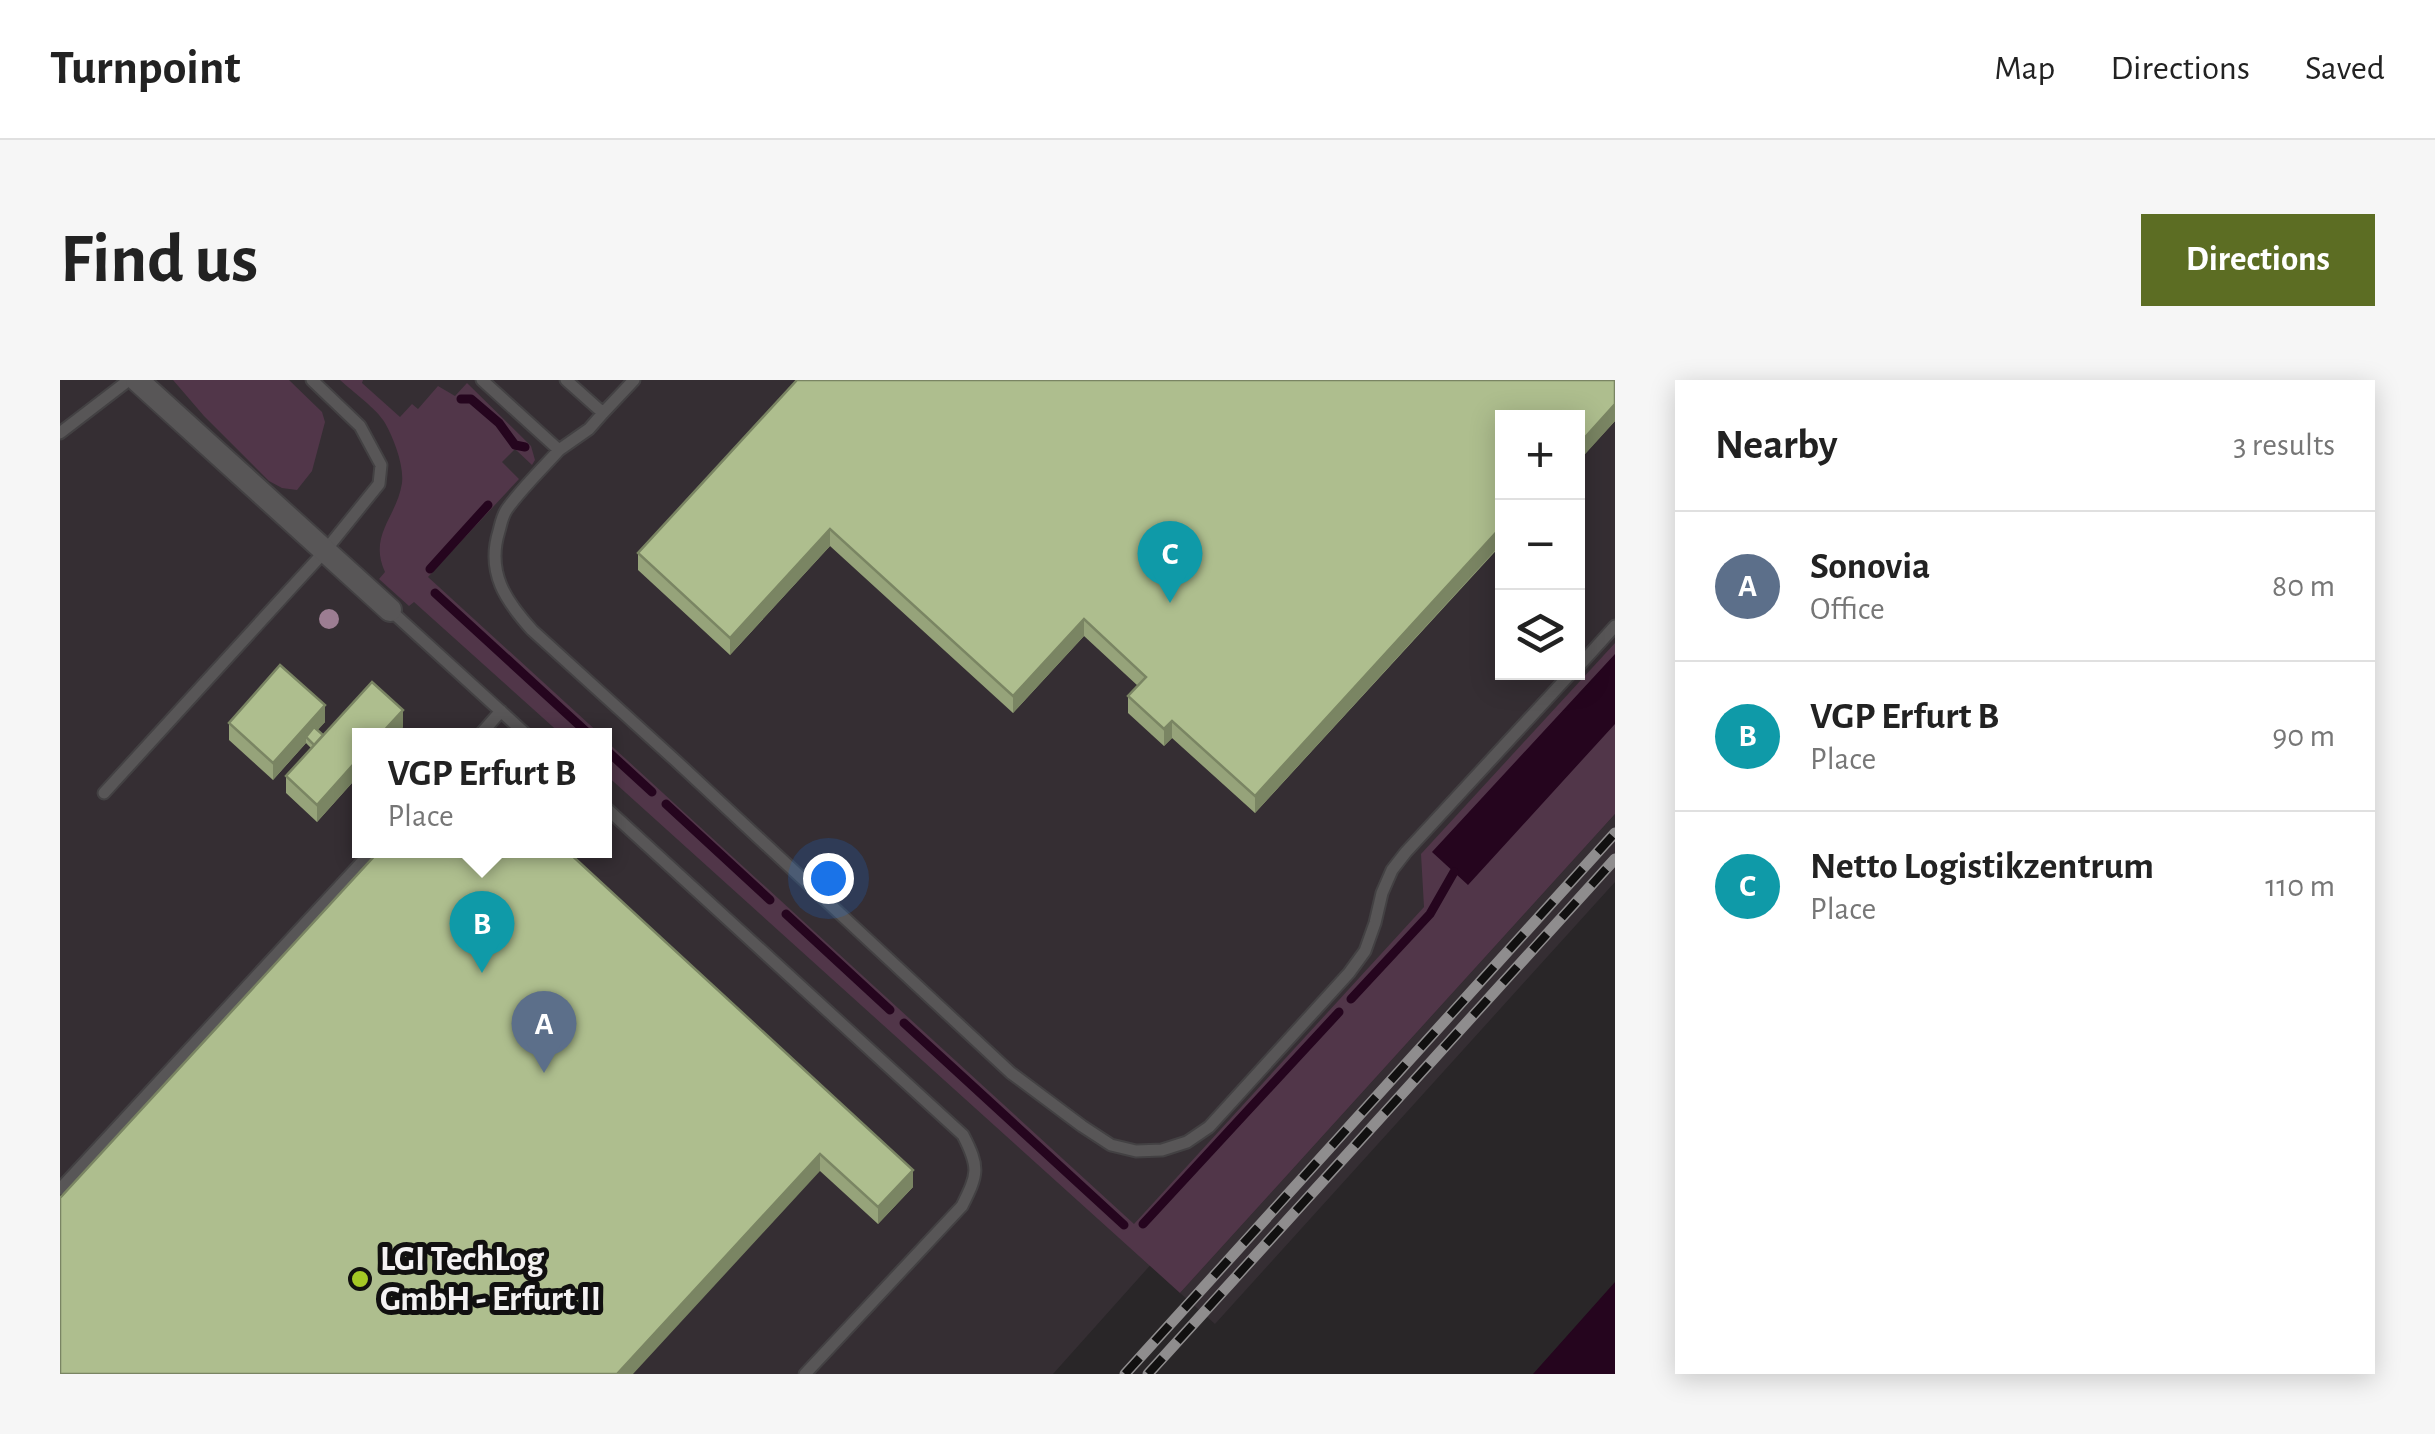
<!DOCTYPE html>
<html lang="en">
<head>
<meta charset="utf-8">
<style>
  :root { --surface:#fff; --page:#f6f6f6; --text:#222; --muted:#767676; --line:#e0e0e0; --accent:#5c6d23 }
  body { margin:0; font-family:"Alegreya Sans",sans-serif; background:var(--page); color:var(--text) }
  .controls { position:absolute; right:30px; top:30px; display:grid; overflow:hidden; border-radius:0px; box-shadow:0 5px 25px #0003 }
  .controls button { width:90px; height:90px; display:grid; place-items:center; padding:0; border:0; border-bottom:2px solid var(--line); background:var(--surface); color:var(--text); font:50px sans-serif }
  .you { position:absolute; left:768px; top:498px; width:35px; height:35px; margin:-25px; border:8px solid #fff; border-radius:50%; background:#1a73e8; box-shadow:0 0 0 15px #1a73e833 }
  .badge { display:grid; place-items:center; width:65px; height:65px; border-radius:50%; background:var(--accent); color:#fff; font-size:32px; font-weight:700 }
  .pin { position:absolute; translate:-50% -82px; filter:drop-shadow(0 2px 5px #0008) }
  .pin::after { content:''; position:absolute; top:52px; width:35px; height:30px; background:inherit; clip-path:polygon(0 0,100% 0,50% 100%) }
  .popup { position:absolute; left:292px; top:348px; width:260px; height:130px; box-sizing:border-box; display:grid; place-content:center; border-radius:0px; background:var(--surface); filter:drop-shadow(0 2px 8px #0005); font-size:32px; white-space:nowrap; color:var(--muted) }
  .popup b { font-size:38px; color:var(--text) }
  .popup::after { content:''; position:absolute; left:50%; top:100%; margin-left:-20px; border:20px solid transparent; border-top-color:var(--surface) }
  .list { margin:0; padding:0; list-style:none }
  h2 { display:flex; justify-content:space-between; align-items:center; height:130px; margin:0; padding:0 40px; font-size:42px }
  h2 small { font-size:32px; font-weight:400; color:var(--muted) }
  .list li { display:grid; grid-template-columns:65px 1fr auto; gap:30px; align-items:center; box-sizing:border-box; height:150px; padding:0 40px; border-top:2px solid var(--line) }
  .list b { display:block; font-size:38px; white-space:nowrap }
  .list p { margin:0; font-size:32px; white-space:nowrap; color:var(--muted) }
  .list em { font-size:32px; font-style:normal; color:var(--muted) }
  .icon { flex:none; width:55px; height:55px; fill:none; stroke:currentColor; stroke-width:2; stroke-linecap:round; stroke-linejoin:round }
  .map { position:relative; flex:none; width:1555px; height:994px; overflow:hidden; border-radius:0px }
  header { display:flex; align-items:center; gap:60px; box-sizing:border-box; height:140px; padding:0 50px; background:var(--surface); border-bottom:2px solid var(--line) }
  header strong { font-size:48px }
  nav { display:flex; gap:55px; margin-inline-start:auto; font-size:35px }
  .intro { display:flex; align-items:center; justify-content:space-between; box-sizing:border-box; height:240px; padding:0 60px }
  h1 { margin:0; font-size:70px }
  .button { padding:25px 45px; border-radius:0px; background:var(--accent); color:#fff; font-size:35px; font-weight:700 }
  main { display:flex; gap:60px; padding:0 60px }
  aside { flex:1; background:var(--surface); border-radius:0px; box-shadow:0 5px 25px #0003 }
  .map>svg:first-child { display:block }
  .built { fill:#352e33; fill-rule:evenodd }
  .green { fill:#513649 }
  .water { fill:#25051e }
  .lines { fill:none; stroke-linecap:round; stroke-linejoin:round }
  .stream { stroke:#25051e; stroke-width:9 }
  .lane-casing { stroke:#434143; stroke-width:15 }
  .street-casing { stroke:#434143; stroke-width:26 }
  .lane { stroke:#585657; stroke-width:11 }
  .street { stroke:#585657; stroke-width:22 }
  .rail-casing { stroke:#8f8d8e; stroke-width:11 }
  .rail { stroke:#111010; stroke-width:8; stroke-dasharray:22; stroke-linecap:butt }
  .tree { fill:#9c7d92 }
  .wall { fill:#96a37a }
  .shaded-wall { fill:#7a8563 }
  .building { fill:#aebe8e; stroke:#7a8563; stroke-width:2.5 }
  .poi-dot { fill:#a4c825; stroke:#111010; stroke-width:4 }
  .labels { text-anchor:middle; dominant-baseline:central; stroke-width:10; stroke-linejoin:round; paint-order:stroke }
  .poi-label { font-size:35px; font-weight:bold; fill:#f4f2f3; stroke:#111010; text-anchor:start }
</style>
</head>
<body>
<header>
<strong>Turnpoint</strong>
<nav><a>Map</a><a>Directions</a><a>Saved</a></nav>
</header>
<div class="intro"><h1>Find us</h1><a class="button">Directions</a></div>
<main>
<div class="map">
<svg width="1555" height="994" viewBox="0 0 1555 994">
  <rect width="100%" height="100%" fill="#292628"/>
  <!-- built -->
  <path class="built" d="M 0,0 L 1555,0 L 1555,401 L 1356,588 L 993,994 L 0,994 ZM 1442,38 L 1518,38 L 1518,292 L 1442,292 ZM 300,356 L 544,356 L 544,470 L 300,470 Z
    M 1555,434 L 1555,502 L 1155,944 L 1120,913 Z"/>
  <!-- green -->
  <path class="green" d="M 113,0 L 229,0 L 262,32 L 265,42 L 252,91 L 237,110 L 222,108 L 209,101 L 144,36 Z
    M 280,0 L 303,0 L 302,3 L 340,37 L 352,24 L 358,29 L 378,6 L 395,16 L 407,3 L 471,66 L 475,80 L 472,85 L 455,69 L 442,82 L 459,99 L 368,197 L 541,355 L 502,355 L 354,222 L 349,226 L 319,199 L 325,192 C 308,155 337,137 342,103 C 344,85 334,59 325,43 C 317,29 293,12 280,0 Z
    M 1555,263 L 1555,434 L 1120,913 L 545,394 L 544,359 L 1074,844 L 1364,527 L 1361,474 Z"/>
  <!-- water -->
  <path class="water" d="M 1555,274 L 1555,344 L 1408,505 L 1372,472 Z
    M 1555,902 L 1555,994 L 1473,994 Z"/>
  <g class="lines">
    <!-- stream -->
    <path class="stream" d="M 401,19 L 411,19 L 439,43 L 455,65 L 465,67
      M 370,189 L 428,125
      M 375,213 L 531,356
      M 544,368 L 592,412
      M 606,424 L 710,520
      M 726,534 L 830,630
      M 1291,619 L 1370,534 L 1394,492
      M 844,643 L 1064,845
      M 1083,844 L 1279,632"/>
    <defs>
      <path id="lane" d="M 422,0 L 499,70 C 482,89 462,108 447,129 C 442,136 441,144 439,151 C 426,193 446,221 472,250 L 615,380 L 951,693 L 1022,746 L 1051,765 L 1076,771 L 1102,770 L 1127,762 L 1149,747 L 1289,593 L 1305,571 L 1315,543 L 1322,513 L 1332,490 L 1346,472 L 1512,292
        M 506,0 L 543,33 L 574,0
        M 0,53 L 69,0
        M 499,70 L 529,49 L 543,33
        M 330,230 L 468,356
        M 1518,287 L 1555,246
        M 419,356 L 441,331
        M 44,413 L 265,171 L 319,104 L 321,85 L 300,46 L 252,0
        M 544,426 L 903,755 C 920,788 918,794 902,826 L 745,994
        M 0,809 L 313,470"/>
      <path id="street" d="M 77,0 L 330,230"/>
    </defs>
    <!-- lane casing -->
    <use href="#lane" class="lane-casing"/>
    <!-- street casing -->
    <use href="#street" class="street-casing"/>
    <!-- lane -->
    <use href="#lane" class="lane"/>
    <!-- street -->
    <use href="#street" class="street"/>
    <defs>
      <path id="rail" d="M 1065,994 L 1555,453
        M 1088,994 L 1555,479"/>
    </defs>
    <!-- rail casing -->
    <use href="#rail" class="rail-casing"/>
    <!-- rail -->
    <use href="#rail" class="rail"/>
  </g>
  <!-- trees -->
  <circle class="tree" cx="269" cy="239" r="10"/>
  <!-- wall -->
  <path class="wall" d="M 1555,0 L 1555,41 L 1195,433 L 1112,358 L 1104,366 L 1068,333 L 1068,316 L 1078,306 L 1024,256 L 953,333 L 770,166 L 670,275 L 578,190 L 578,173 Z
    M 265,342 L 257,350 L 263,355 L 343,347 L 335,356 L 300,356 L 300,394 L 257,442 L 226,413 L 226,396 L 251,368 L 246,363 L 213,400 L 169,360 L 169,343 Z
    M 320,470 L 853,807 L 818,844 L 760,791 Z"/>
  <!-- shaded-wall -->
  <path class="shaded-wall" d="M 1555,24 L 1555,41 L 1518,82 L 1518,65 Z
    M 1442,146 L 1442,163 L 1195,433 L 1195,416 Z
    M 770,149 L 770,166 L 670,275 L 670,258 Z
    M 1024,239 L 1024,256 L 953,333 L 953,316 Z
    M 265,325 L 265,342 L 249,360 L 246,357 L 246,363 L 213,400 L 213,383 Z
    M 343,330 L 343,347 L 335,356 L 319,356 Z
    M 1112,341 L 1112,358 L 1104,366 L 1104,349 Z
    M 300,377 L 300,394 L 257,442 L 257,425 Z
    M 760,774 L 760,791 L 573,994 L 557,994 Z
    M 853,790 L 853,807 L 818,844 L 818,827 Z"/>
  <!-- building -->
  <path class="building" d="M 737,0 L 1555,0 L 1555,24 L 1518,65 L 1518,38 L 1442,38 L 1442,146 L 1195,416 L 1112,341 L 1104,349 L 1068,316 L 1086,297 L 1024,239 L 953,316 L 770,149 L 670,258 L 578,173 Z
    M 220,285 L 265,325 L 213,383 L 169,343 Z
    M 312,302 L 343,330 L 319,356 L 300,356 L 300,377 L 257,425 L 226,396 Z
    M 254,347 L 263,355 L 254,365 L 246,357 Z
    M 320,470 L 506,470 L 853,790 L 818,827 L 760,774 L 557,994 L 0,994 L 0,818 Z"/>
  <!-- markers -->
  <circle class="poi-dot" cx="300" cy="899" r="10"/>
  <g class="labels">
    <!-- poi labels -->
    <g class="poi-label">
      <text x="320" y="879">LGI TechLog<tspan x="320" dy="40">GmbH - Erfurt II</tspan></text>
    </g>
  </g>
</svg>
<div class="controls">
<button>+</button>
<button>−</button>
<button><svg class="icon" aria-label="layers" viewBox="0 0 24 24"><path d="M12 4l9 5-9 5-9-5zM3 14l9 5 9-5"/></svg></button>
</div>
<div class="you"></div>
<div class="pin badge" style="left:484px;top:693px;background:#5c6f8a">A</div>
<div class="pin badge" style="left:422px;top:593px;background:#0f9aa8">B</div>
<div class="popup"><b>VGP Erfurt B</b>Place</div>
<div class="pin badge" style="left:1110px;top:223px;background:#0f9aa8">C</div>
</div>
<aside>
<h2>Nearby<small>3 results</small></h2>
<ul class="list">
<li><span class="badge" style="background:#5c6f8a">A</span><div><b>Sonovia</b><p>Office</p></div><em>80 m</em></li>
<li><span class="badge" style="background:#0f9aa8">B</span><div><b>VGP Erfurt B</b><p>Place</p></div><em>90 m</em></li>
<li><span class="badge" style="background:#0f9aa8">C</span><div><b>Netto Logistikzentrum</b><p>Place</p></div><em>110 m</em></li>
</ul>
</aside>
</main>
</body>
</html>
